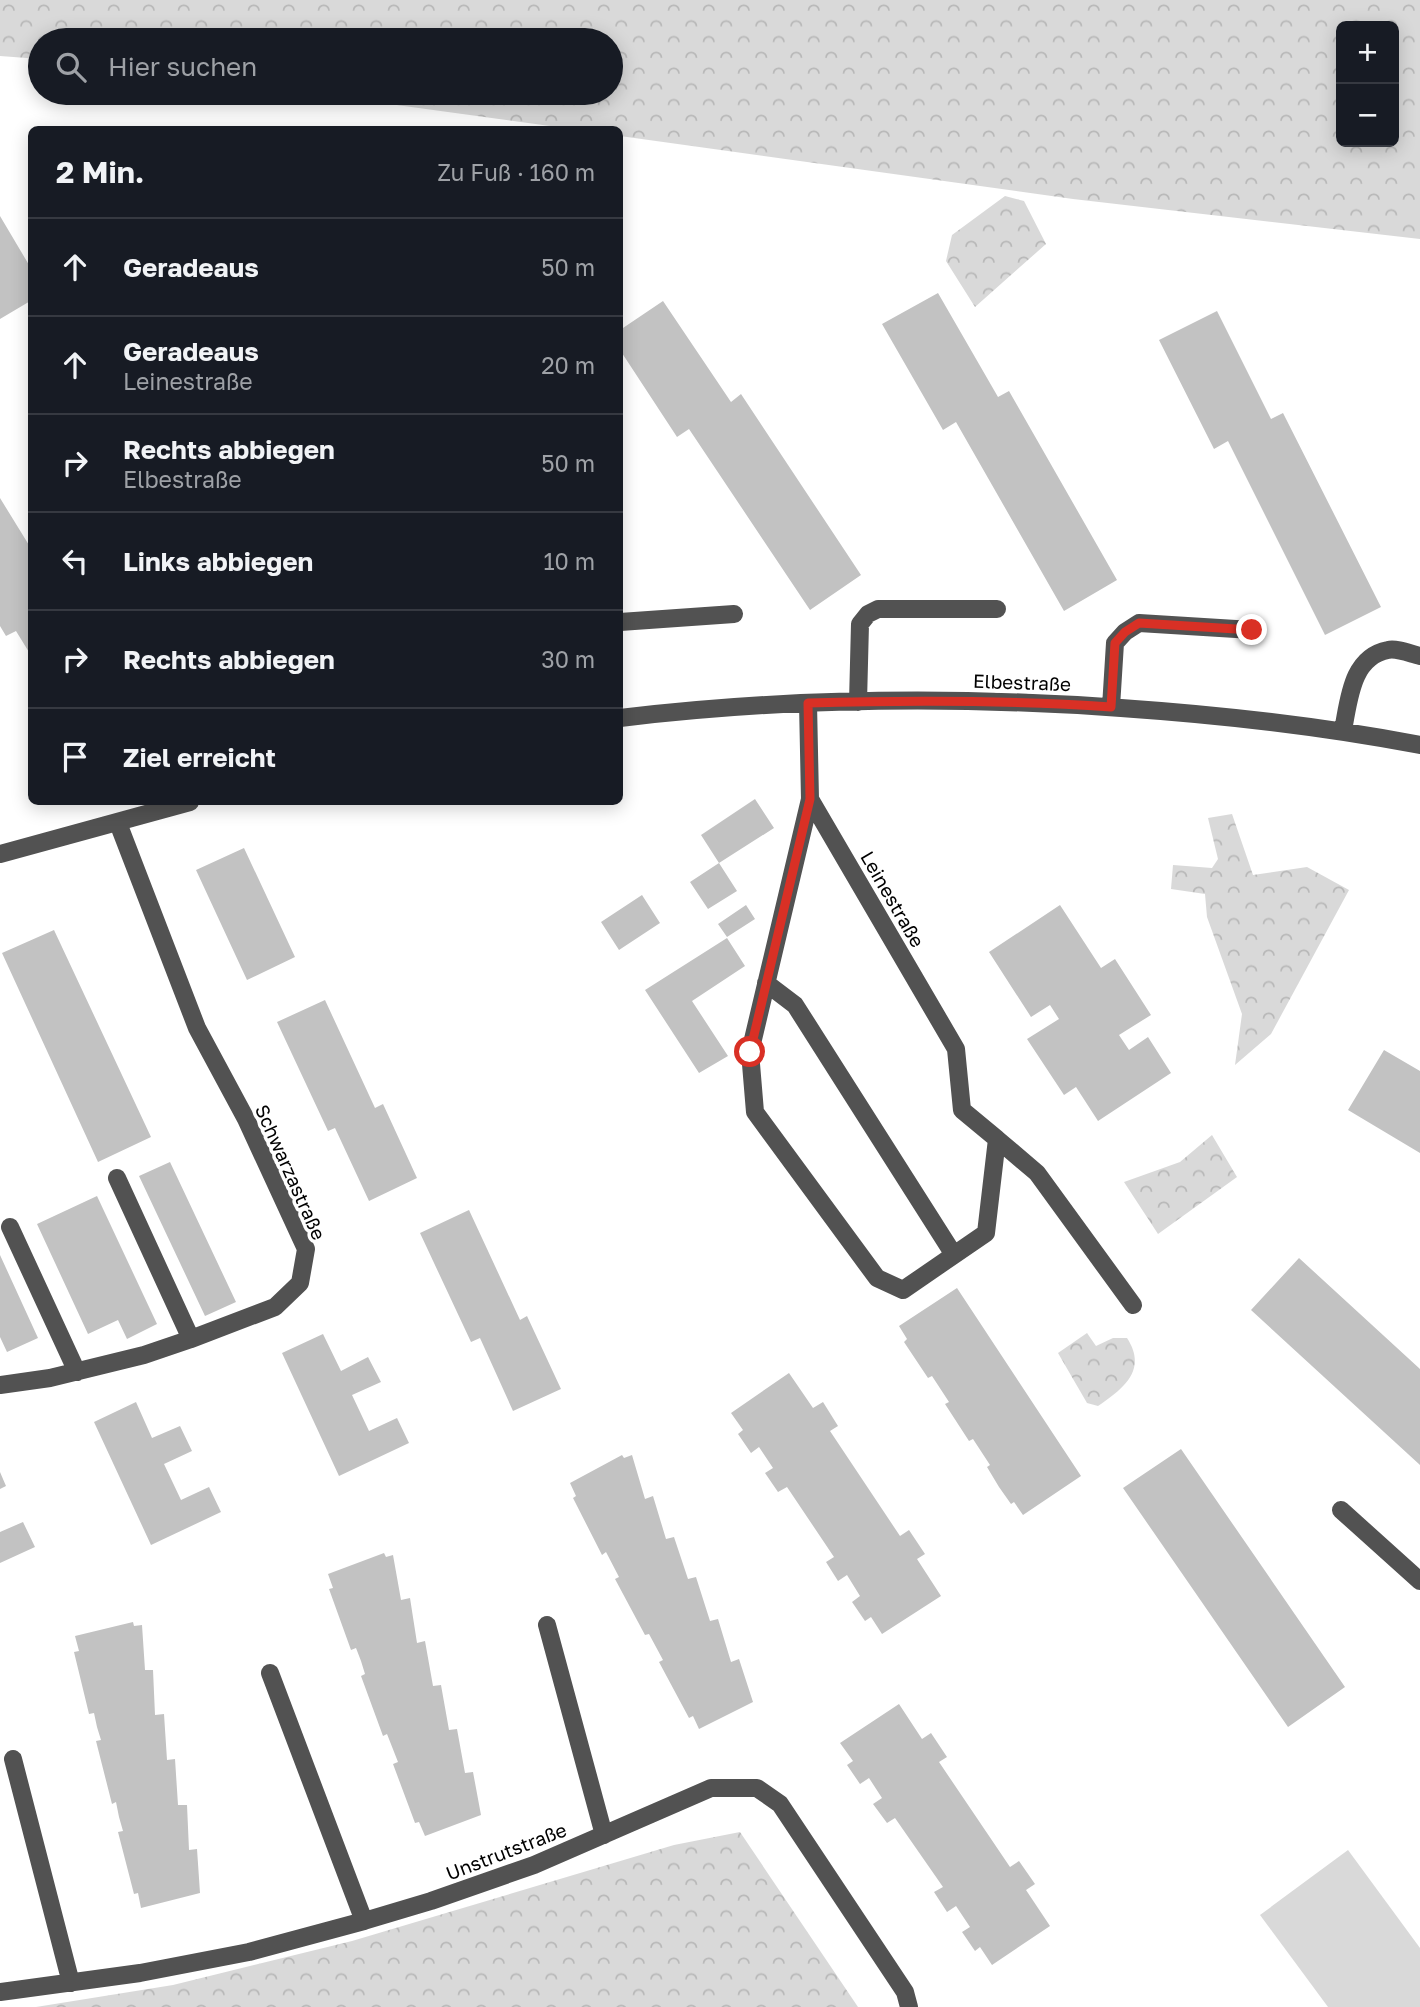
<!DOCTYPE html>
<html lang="de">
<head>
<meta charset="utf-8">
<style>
  :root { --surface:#171b24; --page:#20242c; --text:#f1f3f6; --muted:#9ea1a6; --line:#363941 }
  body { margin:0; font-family:"Golos Text",sans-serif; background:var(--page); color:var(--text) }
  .controls { position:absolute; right:21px; top:21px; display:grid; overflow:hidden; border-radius:10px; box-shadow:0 4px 18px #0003 }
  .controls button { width:63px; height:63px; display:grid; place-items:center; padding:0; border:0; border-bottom:2px solid var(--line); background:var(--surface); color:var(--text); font:35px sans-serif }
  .stop { position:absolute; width:21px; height:21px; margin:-16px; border:5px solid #d93025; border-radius:50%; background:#fff }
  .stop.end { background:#d93025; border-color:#fff; box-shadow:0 2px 7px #0008 }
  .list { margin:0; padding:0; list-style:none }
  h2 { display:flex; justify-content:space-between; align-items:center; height:91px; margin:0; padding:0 28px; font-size:30px }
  h2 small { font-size:23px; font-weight:400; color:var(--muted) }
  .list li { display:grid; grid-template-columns:46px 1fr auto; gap:21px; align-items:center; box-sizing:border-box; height:98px; padding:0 28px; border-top:2px solid var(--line) }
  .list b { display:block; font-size:26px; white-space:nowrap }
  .list p { margin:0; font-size:23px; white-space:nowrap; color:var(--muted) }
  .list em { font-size:23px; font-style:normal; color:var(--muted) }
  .icon { flex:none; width:38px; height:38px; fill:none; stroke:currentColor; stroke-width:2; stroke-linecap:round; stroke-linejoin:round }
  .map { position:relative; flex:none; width:1420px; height:2007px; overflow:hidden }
  .search { position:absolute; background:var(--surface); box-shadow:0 4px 18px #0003; left:28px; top:28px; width:595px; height:77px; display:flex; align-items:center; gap:18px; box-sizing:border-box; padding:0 24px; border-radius:38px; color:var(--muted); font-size:26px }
  .panel { position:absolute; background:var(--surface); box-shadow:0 4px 18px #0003; left:28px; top:126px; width:595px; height:679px; border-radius:10px }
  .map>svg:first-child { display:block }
  .grass { fill:#d9d9d9 }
  .forest { fill:url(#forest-crowns); fill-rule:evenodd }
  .building { fill:#c2c2c2 }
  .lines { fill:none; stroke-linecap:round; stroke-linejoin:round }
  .minor { stroke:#525252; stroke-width:18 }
  .route { stroke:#d93025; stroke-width:9 }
  .labels { text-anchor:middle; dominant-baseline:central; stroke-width:7; stroke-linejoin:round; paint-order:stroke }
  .street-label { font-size:19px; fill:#000; stroke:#fff }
</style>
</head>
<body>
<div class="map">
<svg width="1420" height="2007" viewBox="0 0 1420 2007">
  <defs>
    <pattern id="forest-crowns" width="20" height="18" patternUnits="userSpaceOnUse" patternTransform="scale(1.75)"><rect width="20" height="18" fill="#d9d9d9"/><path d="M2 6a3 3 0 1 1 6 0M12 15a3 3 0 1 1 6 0" fill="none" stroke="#b8b8b8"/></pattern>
  </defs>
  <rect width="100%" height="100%" fill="#fff"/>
  <!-- grass -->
  <path class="grass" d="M 1348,1850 L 1420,1948 L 1420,2007 L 1328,2007 L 1260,1915 Z"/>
  <!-- forest -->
  <path class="forest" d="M 0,0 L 1420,0 L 1420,239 L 1073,199 L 620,136 L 620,130 L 572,129 L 309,93 L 611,93 L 611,40 L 40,40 L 40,59 L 0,56 ZM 1341,26 L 1394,26 L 1394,142 L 1341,142 Z
    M 1005,196 L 1024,201 L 1046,244 L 975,307 L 946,261 L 952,235 Z
    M 1232,814 L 1253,875 L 1307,867 L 1349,890 L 1271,1034 L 1235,1065 L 1242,1014 L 1207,917 L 1205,894 L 1171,889 L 1173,865 L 1212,868 L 1218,859 L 1208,818 Z
    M 1212,1135 L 1237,1177 L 1158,1234 L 1124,1182 L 1180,1162 Z
    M 1087,1333 L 1096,1346 L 1113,1338 L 1127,1338 C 1148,1370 1123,1389 1098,1406 L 1087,1403 L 1058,1353 Z
    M 740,1832 L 858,2007 L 36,2007 L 173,1985 L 352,1941 L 674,1845 Z"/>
  <!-- building -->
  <path class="building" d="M 0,216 L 32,270 L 32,300 L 0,319 Z
    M 938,293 L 998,397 L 1009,391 L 1117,580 L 1064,611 L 956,422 L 943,430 L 882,324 Z
    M 663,301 L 731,402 L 741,394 L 861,575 L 810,610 L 689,429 L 677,437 L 620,350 L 620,330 Z
    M 1217,311 L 1271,419 L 1283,413 L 1381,607 L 1325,635 L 1228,441 L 1214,449 L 1159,340 Z
    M 0,498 L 32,550 L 32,657 L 16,631 L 6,636 L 0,626 Z
    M 755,799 L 774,828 L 719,863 L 701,835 Z
    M 244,848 L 295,957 L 247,980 L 196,870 Z
    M 719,863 L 737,891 L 708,909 L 690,882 Z
    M 642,895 L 660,923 L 619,950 L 601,922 Z
    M 746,905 L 755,919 L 727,937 L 718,924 Z
    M 1060,905 L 1101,968 L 1115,959 L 1151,1015 L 1119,1035 L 1129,1050 L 1148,1037 L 1171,1073 L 1098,1121 L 1076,1087 L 1064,1095 L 1027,1039 L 1059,1019 L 1050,1005 L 1031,1017 L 989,952 Z
    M 54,930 L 151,1137 L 98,1162 L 2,953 Z
    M 727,938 L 745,966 L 692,1001 L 728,1056 L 699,1073 L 645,990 Z
    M 325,1000 L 375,1108 L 383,1104 L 417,1178 L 369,1201 L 335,1128 L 328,1131 L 277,1022 Z
    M 1384,1050 L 1420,1071 L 1420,1153 L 1348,1110 Z
    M 170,1162 L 236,1302 L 205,1316 L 139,1176 Z
    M 97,1196 L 157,1324 L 127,1339 L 118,1320 L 88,1334 L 37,1224 Z
    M 469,1210 L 520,1320 L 527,1316 L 561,1389 L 513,1411 L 480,1338 L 471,1342 L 420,1233 Z
    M 0,1255 L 38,1338 L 7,1352 L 0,1337 Z
    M 1299,1258 L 1420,1369 L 1420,1465 L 1251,1310 Z
    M 957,1288 L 1081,1476 L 1023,1515 L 1014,1502 L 1011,1504 L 999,1487 L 987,1467 L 990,1465 L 973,1439 L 969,1441 L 945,1404 L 949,1402 L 932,1376 L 928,1378 L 904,1342 L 907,1339 L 899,1326 Z
    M 323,1334 L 341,1371 L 368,1357 L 381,1382 L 352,1395 L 369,1431 L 397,1418 L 409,1443 L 339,1476 L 282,1353 Z
    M 789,1373 L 813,1408 L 823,1402 L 838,1426 L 830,1431 L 900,1536 L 909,1530 L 925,1554 L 917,1559 L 941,1596 L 882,1634 L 871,1617 L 865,1621 L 852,1602 L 860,1596 L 847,1575 L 838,1581 L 826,1562 L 834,1557 L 787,1487 L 778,1492 L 765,1473 L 773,1468 L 759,1447 L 751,1453 L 738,1434 L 743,1430 L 731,1413 Z
    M 136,1402 L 152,1438 L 180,1426 L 192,1451 L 164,1464 L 181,1500 L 209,1487 L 221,1512 L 151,1545 L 94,1422 Z
    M 1181,1449 L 1345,1687 L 1288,1727 L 1123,1488 Z
    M 622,1455 L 624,1458 L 632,1455 L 645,1499 L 653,1496 L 666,1539 L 674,1537 L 688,1579 L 696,1577 L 710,1621 L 718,1619 L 731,1662 L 739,1659 L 753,1702 L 699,1729 L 693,1716 L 689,1718 L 659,1662 L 663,1660 L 649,1634 L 645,1635 L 615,1579 L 619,1577 L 606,1552 L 602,1555 L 573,1498 L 576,1496 L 570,1483 Z
    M 0,1472 L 6,1486 L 0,1489 Z
    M 23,1522 L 35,1547 L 0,1563 L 0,1532 Z
    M 384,1553 L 386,1557 L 393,1555 L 401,1600 L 410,1598 L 417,1643 L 425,1641 L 433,1686 L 441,1685 L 449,1730 L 457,1729 L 465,1773 L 473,1772 L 481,1815 L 425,1836 L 419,1822 L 415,1823 L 393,1764 L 398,1762 L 387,1734 L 383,1736 L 361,1676 L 365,1674 L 361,1661 L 356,1648 L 351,1650 L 329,1589 L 333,1588 L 328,1574 Z
    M 133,1622 L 134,1626 L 142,1625 L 145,1670 L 153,1670 L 155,1715 L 164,1714 L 167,1760 L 175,1759 L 178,1805 L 187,1805 L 189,1850 L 197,1849 L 200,1893 L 141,1908 L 138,1893 L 134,1894 L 118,1832 L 123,1831 L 119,1817 L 116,1802 L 112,1804 L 96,1741 L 101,1740 L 97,1727 L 94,1713 L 89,1714 L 74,1652 L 79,1651 L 75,1636 Z
    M 899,1704 L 922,1739 L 931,1733 L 947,1757 L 939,1762 L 1010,1867 L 1019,1861 L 1035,1884 L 1026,1890 L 1050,1926 L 992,1965 L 980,1947 L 975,1951 L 962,1932 L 970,1927 L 956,1906 L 947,1912 L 934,1892 L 943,1887 L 895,1818 L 887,1823 L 873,1804 L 882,1798 L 869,1778 L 860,1784 L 847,1765 L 853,1761 L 840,1743 Z"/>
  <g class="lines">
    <!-- minor -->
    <path class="minor" d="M 620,622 L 734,614
      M 858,702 L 860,624 L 868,614 L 878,609 L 997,609
      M 808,703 L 810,799 L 956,1049 L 962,1110 L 997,1139 L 986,1233 L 903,1290 L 877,1278 L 755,1112 L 750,1052 L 810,799
      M 1111,707 L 1115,643 L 1125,632 L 1139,623 L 1252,630
      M 620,718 C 786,698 954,696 1121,708 C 1222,715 1321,726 1420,745
      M 1343,730 C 1349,701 1351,657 1388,650 C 1397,648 1411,654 1420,656
      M 0,854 L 190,802
      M 766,983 L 795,1005 L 954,1255
      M 997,1139 L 1037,1173 L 1133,1305
      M 117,1178 L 191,1339
      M 10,1227 L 77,1372
      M 0,1385 L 50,1378 L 144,1355 L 191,1339 L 275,1307 L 300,1283 L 306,1249 L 246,1119 L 197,1028 L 118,823
      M 1341,1510 L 1420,1581
      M 547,1625 L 604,1835
      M 270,1673 L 364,1921
      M 13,1759 L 71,1983
      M 0,1992 L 140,1973 L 249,1952 L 364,1921 L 431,1901 L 534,1865 L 711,1788 L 757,1788 L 780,1804 L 905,1992 L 909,2007"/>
  </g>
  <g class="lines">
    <!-- route -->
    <path class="route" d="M 750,1052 L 810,799 L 808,703 C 909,700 1009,700 1111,707 L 1115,643 L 1125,632 L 1139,623 L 1252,630"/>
  </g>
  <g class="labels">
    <!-- street labels -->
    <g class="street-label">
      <text transform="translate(1022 682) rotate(2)">Elbestraße</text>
      <text transform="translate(893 899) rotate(60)">Leinestraße</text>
      <text transform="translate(291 1172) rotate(66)">Schwarzastraße</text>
      <text transform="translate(506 1851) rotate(-21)">Unstrutstraße</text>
    </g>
  </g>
</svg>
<div class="controls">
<button>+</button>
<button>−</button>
</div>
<div class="stop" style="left:750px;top:1052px"></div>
<div class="stop end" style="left:1252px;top:630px"></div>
<div class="search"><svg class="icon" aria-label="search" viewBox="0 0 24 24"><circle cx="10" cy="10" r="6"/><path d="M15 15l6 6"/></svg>Hier suchen</div>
<section class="panel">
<h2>2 Min.<small>Zu Fuß · 160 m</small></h2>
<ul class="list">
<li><svg class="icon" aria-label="ahead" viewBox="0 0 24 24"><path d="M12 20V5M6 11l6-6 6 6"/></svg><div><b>Geradeaus</b></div><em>50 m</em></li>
<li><svg class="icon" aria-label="ahead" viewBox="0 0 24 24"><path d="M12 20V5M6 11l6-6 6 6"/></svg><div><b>Geradeaus</b><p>Leinestraße</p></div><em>20 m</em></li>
<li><svg class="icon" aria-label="right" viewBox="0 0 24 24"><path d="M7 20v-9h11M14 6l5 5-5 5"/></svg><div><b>Rechts abbiegen</b><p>Elbestraße</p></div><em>50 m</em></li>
<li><svg class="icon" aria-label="left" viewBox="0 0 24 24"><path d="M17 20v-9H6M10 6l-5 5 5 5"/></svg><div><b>Links abbiegen</b></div><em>10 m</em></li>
<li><svg class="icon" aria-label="right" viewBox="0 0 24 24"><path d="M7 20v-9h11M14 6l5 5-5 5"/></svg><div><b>Rechts abbiegen</b></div><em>30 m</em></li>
<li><svg class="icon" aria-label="arrive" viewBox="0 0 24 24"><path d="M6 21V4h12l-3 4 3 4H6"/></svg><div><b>Ziel erreicht</b></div></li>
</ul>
</section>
</div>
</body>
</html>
